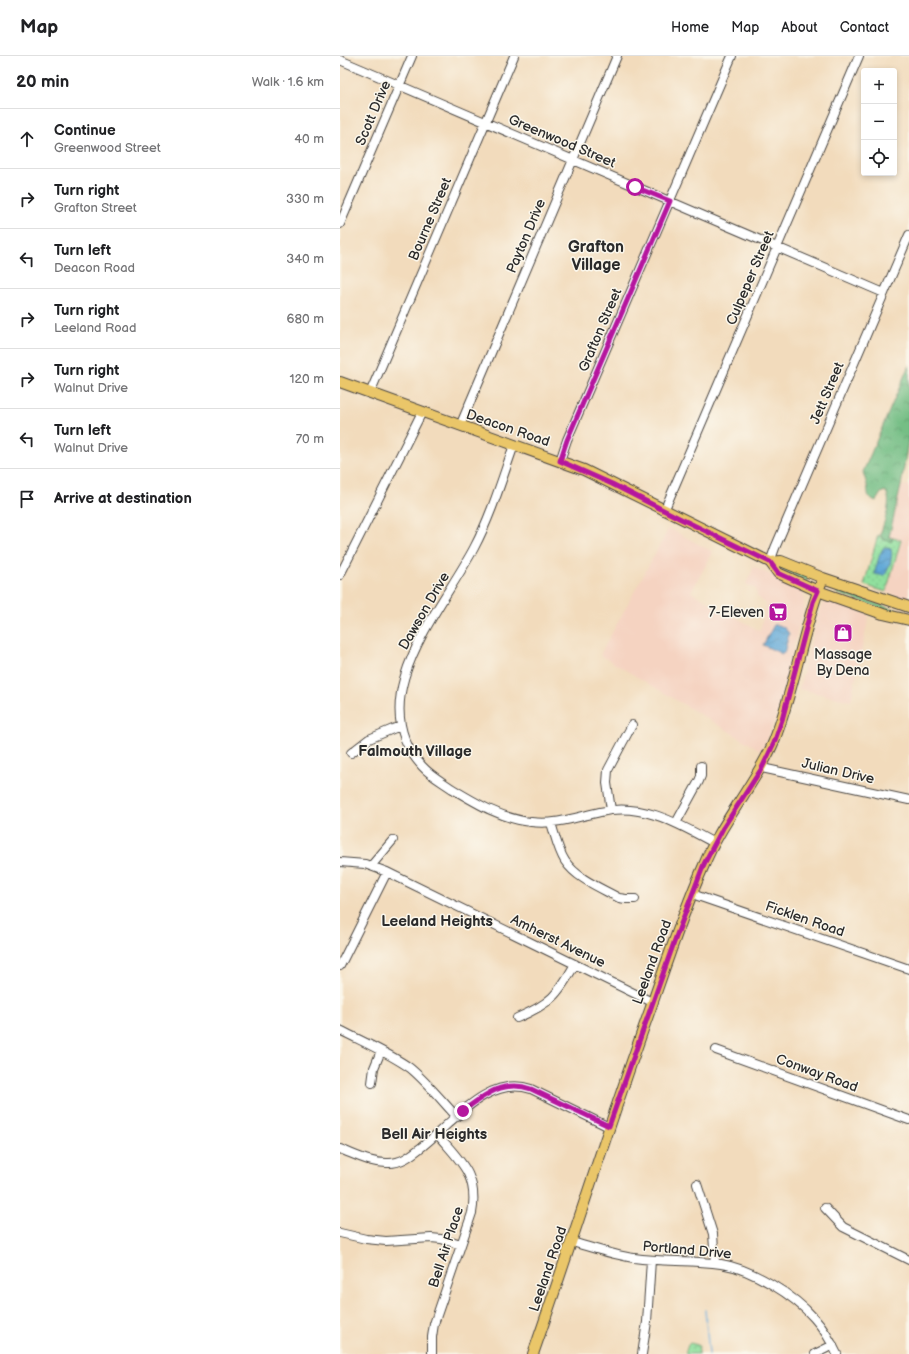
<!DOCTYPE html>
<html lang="en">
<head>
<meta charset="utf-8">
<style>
  :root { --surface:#fff; --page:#f2f2f2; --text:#202124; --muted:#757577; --line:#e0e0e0 }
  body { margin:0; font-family:"Balsamiq Sans",sans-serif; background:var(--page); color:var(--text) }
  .controls { position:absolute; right:12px; top:12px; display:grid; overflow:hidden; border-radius:4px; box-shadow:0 2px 6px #0003 }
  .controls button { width:36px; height:36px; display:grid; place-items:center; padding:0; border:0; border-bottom:1px solid var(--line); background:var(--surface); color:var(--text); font:20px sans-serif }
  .stop { position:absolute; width:12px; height:12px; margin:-9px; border:3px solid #b5179e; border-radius:50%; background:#fff }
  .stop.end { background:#b5179e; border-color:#fff; box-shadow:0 1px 4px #0008 }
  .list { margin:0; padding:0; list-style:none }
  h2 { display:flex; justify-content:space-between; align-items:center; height:52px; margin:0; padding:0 16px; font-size:17px }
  h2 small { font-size:13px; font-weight:400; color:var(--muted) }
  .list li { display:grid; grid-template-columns:26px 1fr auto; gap:12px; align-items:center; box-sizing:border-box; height:60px; padding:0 16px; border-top:1px solid var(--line) }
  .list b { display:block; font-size:15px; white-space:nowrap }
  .list p { margin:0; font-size:13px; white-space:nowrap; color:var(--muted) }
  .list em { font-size:13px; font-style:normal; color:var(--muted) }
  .icon { flex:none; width:22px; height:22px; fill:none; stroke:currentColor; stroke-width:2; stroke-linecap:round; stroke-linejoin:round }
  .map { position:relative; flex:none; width:569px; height:1298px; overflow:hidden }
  header { display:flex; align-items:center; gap:24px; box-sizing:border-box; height:56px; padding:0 20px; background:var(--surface); border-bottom:1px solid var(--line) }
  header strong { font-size:19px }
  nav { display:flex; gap:22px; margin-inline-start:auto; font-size:14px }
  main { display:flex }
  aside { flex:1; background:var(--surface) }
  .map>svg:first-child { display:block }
  .built { fill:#f5d3c1 }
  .grass { fill:url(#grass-dots); stroke:#5e8664 }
  .forest { fill:url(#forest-crowns); stroke:#507458 }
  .park { fill:url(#park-crowns); stroke:#5e8664 }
  .water { fill:url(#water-waves); stroke:#466a81 }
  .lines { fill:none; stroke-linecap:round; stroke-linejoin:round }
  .stream { stroke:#61a8d7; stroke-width:1.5 }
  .minor-casing { stroke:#494541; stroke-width:10 }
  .major-casing { stroke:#494541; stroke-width:12 }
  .minor { stroke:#fff; stroke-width:8 }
  .major { stroke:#eac669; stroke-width:10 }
  .route { stroke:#b5179e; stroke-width:5 }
  .labels { text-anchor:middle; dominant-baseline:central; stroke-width:3; stroke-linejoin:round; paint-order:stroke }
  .street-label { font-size:14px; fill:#2b2b2b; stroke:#fbf7ec }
  .poi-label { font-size:14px; fill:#2b2b2b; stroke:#fbf7ec; text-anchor:end }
  .neighbourhood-label { font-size:15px; font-weight:bold; fill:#2b2b2b; stroke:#fbf7ec }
  .quarter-label { font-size:16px; font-weight:bold; fill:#2b2b2b; stroke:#fbf7ec }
</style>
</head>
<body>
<header>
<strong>Map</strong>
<nav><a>Home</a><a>Map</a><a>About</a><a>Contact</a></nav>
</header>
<main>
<aside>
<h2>20 min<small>Walk · 1.6 km</small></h2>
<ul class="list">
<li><svg class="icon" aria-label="ahead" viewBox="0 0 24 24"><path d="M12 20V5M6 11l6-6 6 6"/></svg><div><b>Continue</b><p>Greenwood Street</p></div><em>40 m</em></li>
<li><svg class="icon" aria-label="right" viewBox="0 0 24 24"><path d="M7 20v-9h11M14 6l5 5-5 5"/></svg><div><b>Turn right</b><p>Grafton Street</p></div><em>330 m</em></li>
<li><svg class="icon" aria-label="left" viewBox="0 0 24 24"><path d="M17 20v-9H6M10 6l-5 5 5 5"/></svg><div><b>Turn left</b><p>Deacon Road</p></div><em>340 m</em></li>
<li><svg class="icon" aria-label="right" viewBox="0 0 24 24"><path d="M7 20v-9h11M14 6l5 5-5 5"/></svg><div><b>Turn right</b><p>Leeland Road</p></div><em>680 m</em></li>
<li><svg class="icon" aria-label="right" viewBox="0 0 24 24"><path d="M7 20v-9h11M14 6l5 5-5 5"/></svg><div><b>Turn right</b><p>Walnut Drive</p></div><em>120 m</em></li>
<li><svg class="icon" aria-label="left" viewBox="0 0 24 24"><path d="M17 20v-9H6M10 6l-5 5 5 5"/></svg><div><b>Turn left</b><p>Walnut Drive</p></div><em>70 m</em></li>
<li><svg class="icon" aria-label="arrive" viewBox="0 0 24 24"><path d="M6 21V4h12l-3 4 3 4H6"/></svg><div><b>Arrive at destination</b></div></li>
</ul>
</aside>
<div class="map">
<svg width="569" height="1298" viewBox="0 0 569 1298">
  <defs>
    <pattern id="grass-dots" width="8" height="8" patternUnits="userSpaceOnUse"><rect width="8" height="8" fill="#91e09e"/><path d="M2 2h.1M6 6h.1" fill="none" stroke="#7dc088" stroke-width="1.8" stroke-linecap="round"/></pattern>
    <pattern id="forest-crowns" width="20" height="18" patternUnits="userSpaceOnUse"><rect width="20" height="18" fill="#74be85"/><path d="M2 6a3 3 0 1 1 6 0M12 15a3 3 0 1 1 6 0" fill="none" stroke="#5f9b6d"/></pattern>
    <pattern id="park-crowns" width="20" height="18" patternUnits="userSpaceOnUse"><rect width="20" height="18" fill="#91e09e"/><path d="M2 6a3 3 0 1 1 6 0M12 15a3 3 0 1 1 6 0" fill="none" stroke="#7dc088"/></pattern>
    <pattern id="water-waves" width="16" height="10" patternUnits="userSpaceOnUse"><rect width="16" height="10" fill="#61a8d7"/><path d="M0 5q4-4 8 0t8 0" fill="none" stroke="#5089af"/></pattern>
  </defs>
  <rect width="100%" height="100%" fill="#fbf7ec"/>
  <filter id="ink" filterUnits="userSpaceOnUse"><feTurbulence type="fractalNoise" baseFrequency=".025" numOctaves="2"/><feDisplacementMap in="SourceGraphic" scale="8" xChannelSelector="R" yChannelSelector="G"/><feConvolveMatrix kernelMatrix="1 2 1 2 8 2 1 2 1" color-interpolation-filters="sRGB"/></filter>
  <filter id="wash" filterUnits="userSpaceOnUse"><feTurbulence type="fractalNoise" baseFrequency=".012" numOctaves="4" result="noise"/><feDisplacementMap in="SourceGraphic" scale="16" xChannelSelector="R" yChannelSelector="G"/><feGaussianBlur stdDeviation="0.9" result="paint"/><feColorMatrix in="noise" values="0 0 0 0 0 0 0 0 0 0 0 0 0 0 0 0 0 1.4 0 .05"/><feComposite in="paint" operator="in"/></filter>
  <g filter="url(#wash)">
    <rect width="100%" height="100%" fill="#f2dbbc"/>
    <!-- built -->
    <path class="built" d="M 569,429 L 569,544 L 546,536 L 561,484 L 549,481 L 561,430 Z
      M 329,472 L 373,496 L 351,536 L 420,575 L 426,549 L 417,540 L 416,533 L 406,528 L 414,511 L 458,532 L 463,538 L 464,549 L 436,662 L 422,695 L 260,599 Z
      M 489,545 L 529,559 L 511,645 L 459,633 L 479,555 L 483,548 Z"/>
    <!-- grass -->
    <path class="grass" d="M 538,479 L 544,484 L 552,485 L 553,482 L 561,484 L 546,536 L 524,529 Z
      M 441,510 L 468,520 L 467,525 L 440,513 Z
      M 498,535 L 568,558 L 568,559 L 550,555 L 496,537 Z"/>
    <!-- forest -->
    <path class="forest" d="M 569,309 L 569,379 L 561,430 L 549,481 L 553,482 L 552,485 L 544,484 L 540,479 C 543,468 554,444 545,435 L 541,437 L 536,445 C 525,440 529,438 527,429 C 526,425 524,420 523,416 Z"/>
    <!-- park -->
    <path class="park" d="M 350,1287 L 358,1289 L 359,1291 L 358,1298 L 345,1298 L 348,1289 Z"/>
    <!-- water -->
    <path class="water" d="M 544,491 L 551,493 C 553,502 549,512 545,519 L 539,519 L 535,518 L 535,515 L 540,498 Z
      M 434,569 C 440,568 446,572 449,578 L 444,597 L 442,598 L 423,589 Z"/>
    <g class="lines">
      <!-- stream -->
      <path class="stream" d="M 365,1254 L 369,1298"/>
    </g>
  </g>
  <g filter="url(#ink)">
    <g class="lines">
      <defs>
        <path id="minor" d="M 0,4 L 544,237
          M 0,168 L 72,0
          M 30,337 L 174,0
          M 120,370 L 277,0
          M 174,389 C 162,423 151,460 134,492 C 102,553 20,643 82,710 C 90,719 101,725 111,732 C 136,747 162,763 191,766 C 216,769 237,761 260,756 C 303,746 339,768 374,787
          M 220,405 L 227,384 L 392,0
          M 324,455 L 519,0
          M 430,506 L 435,492 L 569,179
          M 0,519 L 82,356
          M 11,697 L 29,683 L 60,670
          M 422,712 L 569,744
          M 271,754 L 267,727 L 268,714 L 292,669
          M 211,767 C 215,779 218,794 225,805 C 237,823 261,832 279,842 L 286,843 L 295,843
          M 336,767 L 359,725 L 361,720 L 361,710
          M 0,806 L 25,808 L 47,816 L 312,946
          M 31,810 L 53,784
          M 352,838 L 569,913
          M 0,910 L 47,816
          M 177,962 C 210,948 218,939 235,908
          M 0,974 C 23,986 49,997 70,1012 C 87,1026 102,1045 117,1061
          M 376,994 L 569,1064
          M 32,1027 L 34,1012 L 41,995
          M 0,1093 C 16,1099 32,1108 49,1107 C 61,1107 70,1100 79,1093 C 110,1070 147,1018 191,1033 L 269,1071
          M 357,1128 L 373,1178 L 375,1207
          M 485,1152 L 503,1171 L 569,1204
          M 0,1177 L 26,1183 L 46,1185 L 91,1182 L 101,1183 L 121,1189
          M 232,1186 C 253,1192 273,1199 294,1202 C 323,1206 352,1204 381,1208 C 412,1213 454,1239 474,1262 C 484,1273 491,1285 497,1298
          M 92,1298 L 92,1281 L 94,1268 L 132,1157 C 139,1119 120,1105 97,1078
          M 302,1298 L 307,1266 L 311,1204
          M 475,1298 L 493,1289"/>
        <path id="major" d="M 0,326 L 244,414 L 430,506 L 438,517 L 478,535 L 543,558 L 569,564
          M 430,506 L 441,505 L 483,522 L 569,551
          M 193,1298 C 233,1184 269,1068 310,954 C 327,905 343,856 364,809 C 374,784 389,762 403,740 C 414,722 426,705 434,685 C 455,632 462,574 483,522"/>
      </defs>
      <!-- minor casing -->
      <use href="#minor" class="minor-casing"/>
      <!-- major casing -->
      <use href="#major" class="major-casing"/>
      <!-- minor -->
      <use href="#minor" class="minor"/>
      <!-- major -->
      <use href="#major" class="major"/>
    </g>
  </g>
  <g class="lines" filter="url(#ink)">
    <!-- route -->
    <path class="route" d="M 123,1055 C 144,1039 164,1023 191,1033 L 269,1070 L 336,881 L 364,808 L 383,772 L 422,712 L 434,687 L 442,664 L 473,546 L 478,535 L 438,517 L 430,506 L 341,463 L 272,428 L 220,405 L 227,384 L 330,145 L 295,131"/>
  </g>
  <!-- icons -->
  <defs>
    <symbol id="supermarket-square" viewBox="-11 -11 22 22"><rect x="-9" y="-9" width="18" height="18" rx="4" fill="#b5179e" stroke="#fbf7ec"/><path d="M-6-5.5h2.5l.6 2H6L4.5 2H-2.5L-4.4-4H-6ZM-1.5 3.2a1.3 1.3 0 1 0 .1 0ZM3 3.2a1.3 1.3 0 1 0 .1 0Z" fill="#fff"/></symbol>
    <symbol id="shop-square" viewBox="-11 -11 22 22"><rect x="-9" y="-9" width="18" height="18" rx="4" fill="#b5179e" stroke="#fbf7ec"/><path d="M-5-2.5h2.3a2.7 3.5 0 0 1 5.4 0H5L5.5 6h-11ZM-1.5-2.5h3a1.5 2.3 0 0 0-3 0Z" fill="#fff"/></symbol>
  </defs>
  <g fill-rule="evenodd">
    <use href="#supermarket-square" x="427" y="545" width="22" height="22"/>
    <use href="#shop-square" x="492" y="566" width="22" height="22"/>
  </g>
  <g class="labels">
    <!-- street labels -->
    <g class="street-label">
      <text transform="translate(33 57) rotate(-67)">Scott Drive</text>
      <text transform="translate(222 85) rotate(23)">Greenwood Street</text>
      <text transform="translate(90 163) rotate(-67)">Bourne Street</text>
      <text transform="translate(186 180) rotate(-67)">Payton Drive</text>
      <text transform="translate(410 222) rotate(-67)">Culpeper Street</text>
      <text transform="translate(260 274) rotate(-67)">Grafton Street</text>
      <text transform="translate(487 337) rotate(-67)">Jett Street</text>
      <text transform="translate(168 372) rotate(19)">Deacon Road</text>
      <text transform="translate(84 555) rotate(-60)">Dawson Drive</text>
      <text transform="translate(498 715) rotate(13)">Julian Drive</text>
      <text transform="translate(465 863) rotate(19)">Ficklen Road</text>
      <text transform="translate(218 885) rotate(26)">Amherst Avenue</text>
      <text transform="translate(312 906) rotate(-70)">Leeland Road</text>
      <text transform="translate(477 1017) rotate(20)">Conway Road</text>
      <text transform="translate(106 1191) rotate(-72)">Bell Air Place</text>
      <text transform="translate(347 1194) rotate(5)">Portland Drive</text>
      <text transform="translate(208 1213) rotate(-71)">Leeland Road</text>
    </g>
    <!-- poi labels -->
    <g class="poi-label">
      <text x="424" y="556">7-Eleven</text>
      <text x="503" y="598" text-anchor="middle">Massage<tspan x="503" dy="16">By Dena</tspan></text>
    </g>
    <!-- neighbourhood labels -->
    <g class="neighbourhood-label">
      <text x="75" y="695">Falmouth Village</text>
      <text x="97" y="865">Leeland Heights</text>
      <text x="94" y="1078">Bell Air Heights</text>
    </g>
    <!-- quarter labels -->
    <g class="quarter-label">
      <text x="256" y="191">Grafton<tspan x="256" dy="18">Village</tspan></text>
    </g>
  </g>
</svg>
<div class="controls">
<button>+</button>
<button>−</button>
<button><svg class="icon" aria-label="locate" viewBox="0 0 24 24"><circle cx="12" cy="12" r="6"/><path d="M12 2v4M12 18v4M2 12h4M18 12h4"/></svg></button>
</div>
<div class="stop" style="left:295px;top:131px"></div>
<div class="stop end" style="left:123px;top:1055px"></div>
</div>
</main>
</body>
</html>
